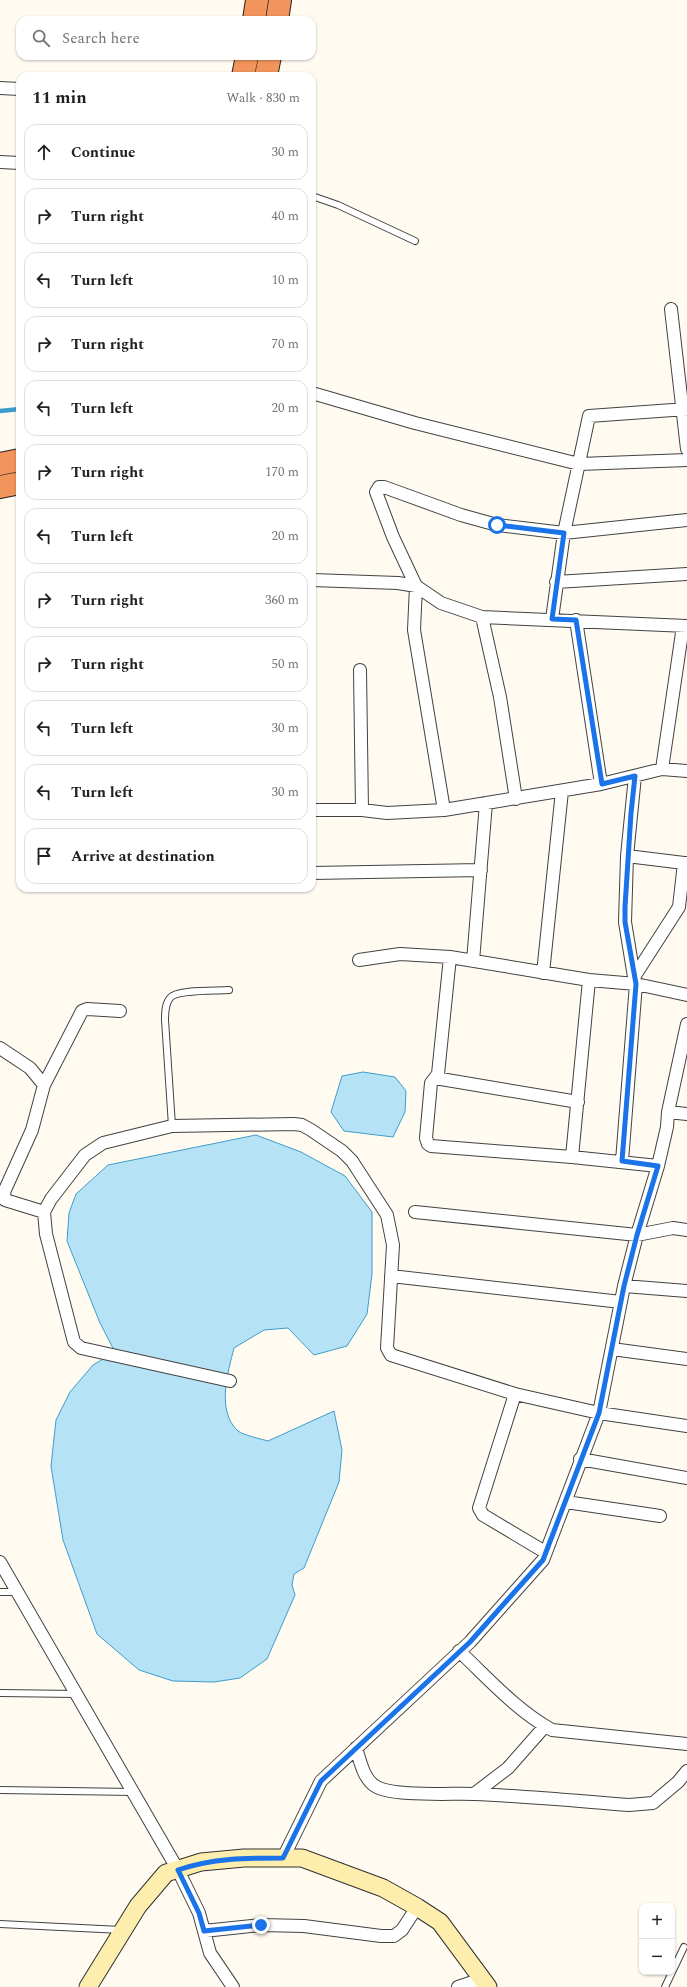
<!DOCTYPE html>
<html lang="en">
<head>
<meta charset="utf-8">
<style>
  :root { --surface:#fff; --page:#f2f2f2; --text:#202124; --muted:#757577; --line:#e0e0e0 }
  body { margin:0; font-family:Spectral,serif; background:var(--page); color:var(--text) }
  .controls { position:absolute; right:12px; bottom:12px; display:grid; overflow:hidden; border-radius:8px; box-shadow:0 1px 3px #0004 }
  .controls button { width:36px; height:36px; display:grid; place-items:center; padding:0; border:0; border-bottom:1px solid var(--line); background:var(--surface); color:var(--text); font:20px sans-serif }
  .stop { position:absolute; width:12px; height:12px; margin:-9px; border:3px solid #1a73e8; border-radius:50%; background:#fff }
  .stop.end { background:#1a73e8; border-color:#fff; box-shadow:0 1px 4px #0008 }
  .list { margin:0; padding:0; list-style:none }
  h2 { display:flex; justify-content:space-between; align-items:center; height:52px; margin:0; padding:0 16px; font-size:17px }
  h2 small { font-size:13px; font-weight:400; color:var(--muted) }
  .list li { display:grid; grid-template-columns:26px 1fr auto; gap:12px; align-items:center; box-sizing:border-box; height:56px; margin:0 8px 8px; padding:0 8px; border:1px solid var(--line); border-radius:12px }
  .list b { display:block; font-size:15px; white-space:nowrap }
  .list em { font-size:13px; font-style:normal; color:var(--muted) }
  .icon { flex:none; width:22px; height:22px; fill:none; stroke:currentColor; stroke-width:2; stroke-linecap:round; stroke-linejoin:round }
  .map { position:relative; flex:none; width:687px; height:1987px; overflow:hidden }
  .search { position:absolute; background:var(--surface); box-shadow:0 1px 3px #0004; left:16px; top:16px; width:300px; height:44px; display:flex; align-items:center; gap:10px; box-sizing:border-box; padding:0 14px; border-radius:12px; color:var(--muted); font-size:15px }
  .panel { position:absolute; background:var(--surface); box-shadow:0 1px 3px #0004; left:16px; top:72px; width:300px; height:820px; border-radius:12px }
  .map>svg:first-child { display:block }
  .water { fill:#b6e2f5; stroke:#3f9dcb }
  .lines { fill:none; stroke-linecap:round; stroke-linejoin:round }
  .stream { stroke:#3f9dcb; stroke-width:4.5 }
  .lane-casing { stroke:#424242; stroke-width:8 }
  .street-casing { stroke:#424242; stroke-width:14 }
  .secondary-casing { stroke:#313131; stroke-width:19 }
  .highway-casing { stroke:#202020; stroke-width:24 }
  .lane { stroke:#fff; stroke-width:6 }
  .street { stroke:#fff; stroke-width:12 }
  .secondary { stroke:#fdeead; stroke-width:17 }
  .highway { stroke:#f1955c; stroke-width:22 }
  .route { stroke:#1a73e8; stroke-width:5 }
</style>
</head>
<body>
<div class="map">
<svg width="687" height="1987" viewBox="0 0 687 1987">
  <rect width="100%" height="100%" fill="#fffbf1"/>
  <!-- water -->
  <path class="water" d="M 363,1072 L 395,1077 L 406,1091 L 405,1112 L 393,1137 L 344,1131 L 331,1112 L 342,1076 Z
    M 256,1135 L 301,1152 L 345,1176 L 372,1212 L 372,1274 L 367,1314 L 347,1346 L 314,1355 L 288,1328 L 264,1330 L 234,1348 C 228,1372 216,1411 238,1431 C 243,1435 261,1439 268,1441 L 334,1411 L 342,1450 L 339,1482 L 304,1568 L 294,1574 L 292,1585 L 295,1595 L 267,1659 L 240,1678 L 214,1682 L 173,1681 L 139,1670 L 97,1634 L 63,1540 L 51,1466 L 56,1420 L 70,1392 L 93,1365 L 115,1352 L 100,1323 L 67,1241 L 69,1213 L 76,1194 L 108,1165 Z"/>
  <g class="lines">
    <!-- stream -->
    <path class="stream" d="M 0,411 L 20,409"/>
    <defs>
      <path id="lane" d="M 312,196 L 338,205 L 415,241
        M 172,1126 L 165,1020 C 165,1013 165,1004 170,998 C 176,989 217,991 229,990
        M 0,1592 L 18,1592
        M 0,1693 L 77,1694
        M 0,1790 L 133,1792
        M 0,1924 L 121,1930
        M 665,1987 L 684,1947"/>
      <path id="street" d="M 0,88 L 20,89
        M 0,162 L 20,163
        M 671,309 L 687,449
        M 312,393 L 415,423 L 579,464 L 687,460
        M 687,520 L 564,533 L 497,525 L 461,515 L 384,487 L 379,487 L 376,492 L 393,537 L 416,586 L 441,603 L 482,617 L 687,626
        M 312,580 L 398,583 L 416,586 L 414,630 L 444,810
        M 556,582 L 687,574
        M 482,617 L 500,697 L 516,799
        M 552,619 L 564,533 L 589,416 L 687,409
        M 576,620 L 601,784
        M 360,670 L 362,810
        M 662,769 L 683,626
        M 635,776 L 627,856 L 684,863
        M 312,810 L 362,810 L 387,813 L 444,810 L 601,784 L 662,769 L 687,771
        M 627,856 L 625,922 L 634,977
        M 312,873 L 481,870
        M 450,957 L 438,1074 L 431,1083 L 426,1138 L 428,1144 L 431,1146 L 572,1157 L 658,1166
        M 359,960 L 400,954 L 450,957 L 589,980 L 636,984 L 687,995
        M 473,961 L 486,803
        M 543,973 L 562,791
        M 0,1048 L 30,1068 L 44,1085
        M 435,1078 L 578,1102
        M 668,1112 L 687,1114
        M 572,1157 L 589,980
        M 622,1161 L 636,984 L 634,977 L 679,907 L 684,863 L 687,863
        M 44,1212 L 5,1200 L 4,1192 L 32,1130 L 44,1085 L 82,1011 L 87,1009 L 120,1011
        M 415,1212 L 637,1235 L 673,1228 L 687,1230
        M 391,1276 L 621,1302
        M 624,1286 L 687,1291
        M 612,1349 L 687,1359
        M 230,1381 L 81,1348 L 74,1342 L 46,1234 L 44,1212 L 51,1199 L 85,1155 L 103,1143 L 172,1126 L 294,1124 L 302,1125 L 311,1130 L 342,1151 L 352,1161 L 387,1215 L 393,1245 L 387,1348 L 391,1355 L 515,1394 L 599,1413 L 687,1426
        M 515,1394 L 479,1508 L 483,1515 L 545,1552
        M 580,1459 L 687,1478
        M 566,1502 L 660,1516
        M 0,1562 L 178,1870 L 199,1913 L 210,1953 L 233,1987
        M 459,1651 C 489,1679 516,1710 552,1730 L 687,1744
        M 356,1748 C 360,1760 363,1778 375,1786 C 392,1797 452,1793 474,1794 C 526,1796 577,1801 629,1805 L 653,1803 L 678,1782 L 687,1771
        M 474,1794 L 508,1768 L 545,1726
        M 283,1858 L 321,1781 L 470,1642 L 543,1560 L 599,1413 L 624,1286 L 637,1235 L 658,1166 L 667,1127 L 668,1112 L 687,1024
        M 204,1931 L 261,1925 L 304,1926 L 381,1936 L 394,1936 L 402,1930 L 417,1907
        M 458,1987 L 482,1979"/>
      <path id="secondary" d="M 88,1987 L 138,1906 L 166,1873 L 201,1862 L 244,1858 L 302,1858 L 383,1888 L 417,1907 L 440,1922 L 488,1987"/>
      <path id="highway" d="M 254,20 L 257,0
        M 277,20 L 280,0
        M 243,76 L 247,56
        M 266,76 L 270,56
        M 0,464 L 20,460
        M 0,487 L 20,483"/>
    </defs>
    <!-- lane casing -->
    <use href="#lane" class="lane-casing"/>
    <!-- street casing -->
    <use href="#street" class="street-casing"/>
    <!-- secondary casing -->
    <use href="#secondary" class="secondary-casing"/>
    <!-- highway casing -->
    <use href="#highway" class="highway-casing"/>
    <!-- lane -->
    <use href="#lane" class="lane"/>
    <!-- street -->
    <use href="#street" class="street"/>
    <!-- secondary -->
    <use href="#secondary" class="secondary"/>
    <!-- highway -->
    <use href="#highway" class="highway"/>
  </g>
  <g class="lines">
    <!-- route -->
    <path class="route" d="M 261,1925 L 204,1931 L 199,1913 L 178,1870 C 213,1858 246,1858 283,1858 L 321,1781 L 470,1642 L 543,1560 L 599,1413 L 624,1286 L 637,1235 L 658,1166 L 622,1161 L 636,984 L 625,922 L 625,907 L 631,813 L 635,776 L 602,784 L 576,620 L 552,619 L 564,533 L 497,525"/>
  </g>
</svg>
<div class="controls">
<button>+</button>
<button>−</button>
</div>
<div class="stop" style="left:497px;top:525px"></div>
<div class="stop end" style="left:261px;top:1925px"></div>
<div class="search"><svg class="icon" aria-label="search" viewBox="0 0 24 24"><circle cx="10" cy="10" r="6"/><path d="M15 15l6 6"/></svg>Search here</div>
<section class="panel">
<h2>11 min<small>Walk · 830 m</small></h2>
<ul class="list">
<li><svg class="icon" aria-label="ahead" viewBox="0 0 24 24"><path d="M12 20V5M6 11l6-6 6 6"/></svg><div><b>Continue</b></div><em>30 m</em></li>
<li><svg class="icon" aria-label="right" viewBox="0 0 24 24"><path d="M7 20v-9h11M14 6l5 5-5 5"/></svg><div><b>Turn right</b></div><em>40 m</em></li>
<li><svg class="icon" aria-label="left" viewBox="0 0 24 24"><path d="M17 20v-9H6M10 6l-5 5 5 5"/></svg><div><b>Turn left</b></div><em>10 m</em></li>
<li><svg class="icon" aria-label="right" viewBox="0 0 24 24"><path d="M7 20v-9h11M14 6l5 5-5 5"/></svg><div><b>Turn right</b></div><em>70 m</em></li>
<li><svg class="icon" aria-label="left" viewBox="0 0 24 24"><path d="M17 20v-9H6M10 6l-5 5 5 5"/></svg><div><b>Turn left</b></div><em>20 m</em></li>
<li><svg class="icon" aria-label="right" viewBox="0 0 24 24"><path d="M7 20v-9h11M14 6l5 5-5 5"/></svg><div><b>Turn right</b></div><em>170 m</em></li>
<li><svg class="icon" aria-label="left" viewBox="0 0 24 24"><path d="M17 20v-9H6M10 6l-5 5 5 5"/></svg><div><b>Turn left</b></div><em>20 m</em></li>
<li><svg class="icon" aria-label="right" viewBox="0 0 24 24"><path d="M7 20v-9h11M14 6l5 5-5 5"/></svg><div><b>Turn right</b></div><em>360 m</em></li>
<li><svg class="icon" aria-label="right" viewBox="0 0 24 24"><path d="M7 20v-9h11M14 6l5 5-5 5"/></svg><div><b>Turn right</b></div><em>50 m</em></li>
<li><svg class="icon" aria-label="left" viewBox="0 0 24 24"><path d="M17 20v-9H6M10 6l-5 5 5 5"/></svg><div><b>Turn left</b></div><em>30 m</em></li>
<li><svg class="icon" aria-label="left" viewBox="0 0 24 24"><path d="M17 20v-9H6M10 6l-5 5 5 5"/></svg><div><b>Turn left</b></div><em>30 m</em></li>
<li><svg class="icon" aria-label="arrive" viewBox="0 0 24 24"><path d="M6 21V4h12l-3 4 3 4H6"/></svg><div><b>Arrive at destination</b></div></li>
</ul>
</section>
</div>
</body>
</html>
